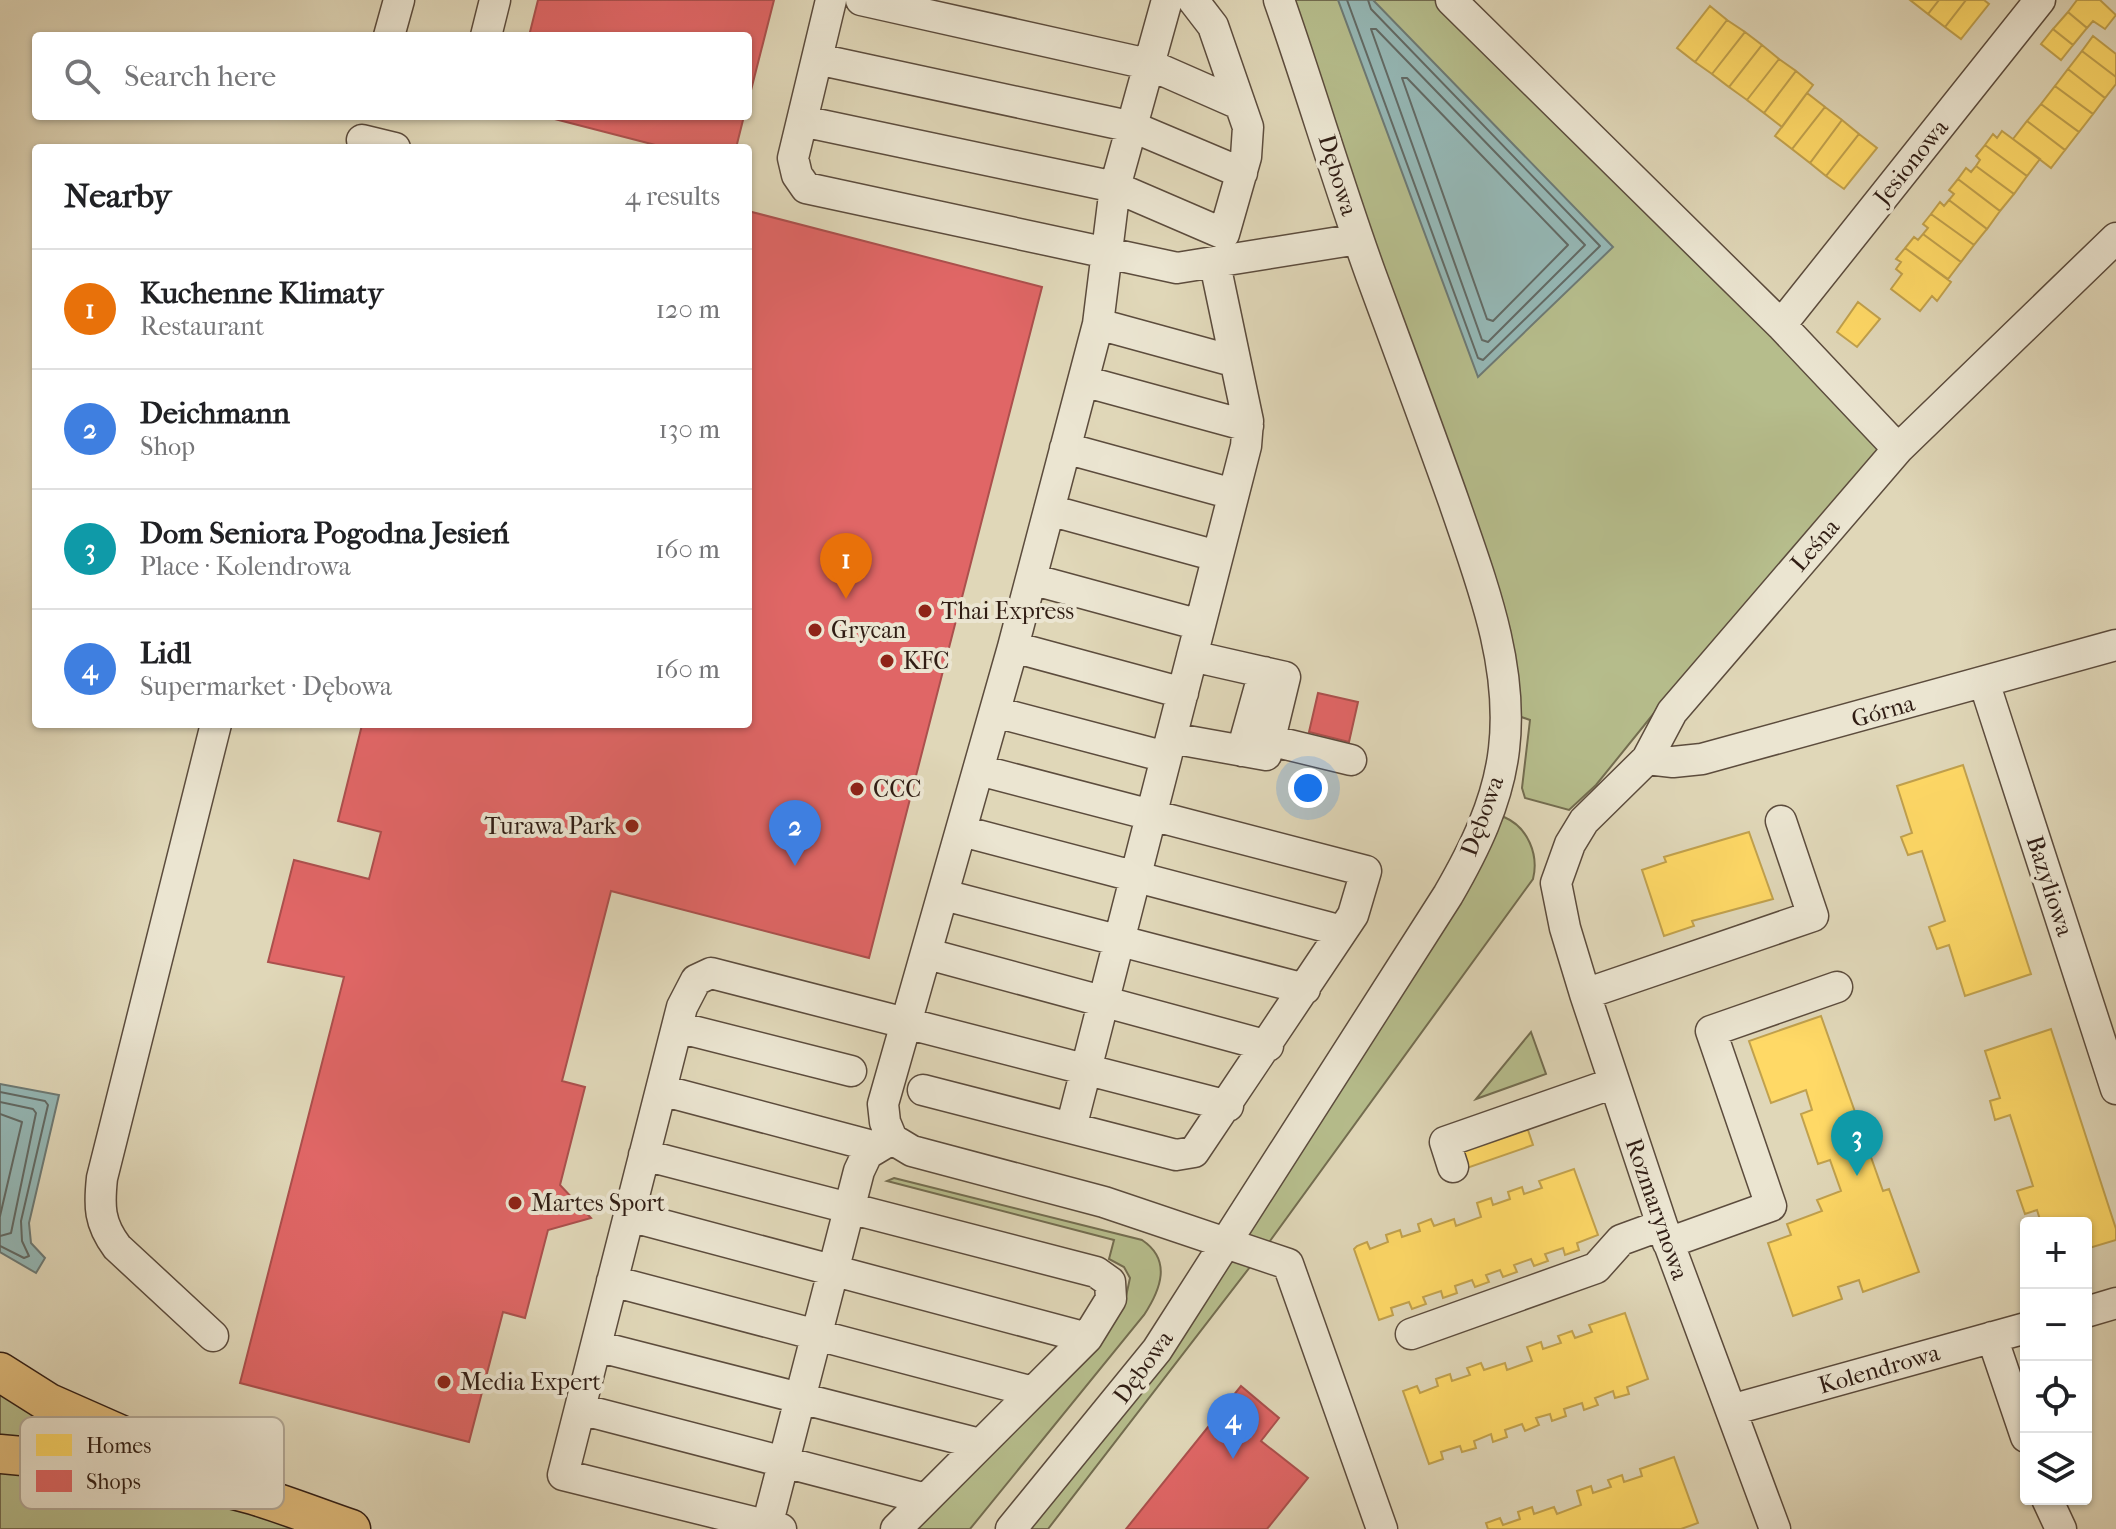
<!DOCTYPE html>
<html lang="en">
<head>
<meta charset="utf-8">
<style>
  :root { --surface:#fff; --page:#f2f2f2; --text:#202124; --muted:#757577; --line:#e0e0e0; --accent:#b45309 }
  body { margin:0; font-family:"IM FELL French Canon",serif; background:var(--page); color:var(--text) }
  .controls { position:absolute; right:24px; bottom:24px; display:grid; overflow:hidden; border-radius:8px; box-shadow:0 2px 6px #0004 }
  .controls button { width:72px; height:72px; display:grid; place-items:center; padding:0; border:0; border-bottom:2px solid var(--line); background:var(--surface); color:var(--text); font:40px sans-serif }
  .you { position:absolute; left:1308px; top:788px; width:28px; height:28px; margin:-20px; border:6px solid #fff; border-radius:50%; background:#1a73e8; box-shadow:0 0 0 12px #1a73e833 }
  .badge { display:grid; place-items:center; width:52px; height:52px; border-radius:50%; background:var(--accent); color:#fff; font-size:26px; font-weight:700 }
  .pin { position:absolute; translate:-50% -66px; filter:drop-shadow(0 2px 4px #0008) }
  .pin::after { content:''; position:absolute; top:42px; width:28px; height:24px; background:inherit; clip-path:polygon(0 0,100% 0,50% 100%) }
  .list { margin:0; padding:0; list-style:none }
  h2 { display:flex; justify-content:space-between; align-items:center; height:104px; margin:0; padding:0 32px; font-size:34px }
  h2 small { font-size:26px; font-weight:400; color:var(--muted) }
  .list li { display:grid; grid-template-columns:52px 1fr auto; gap:24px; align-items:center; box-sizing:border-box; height:120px; padding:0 32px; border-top:2px solid var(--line) }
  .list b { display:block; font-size:30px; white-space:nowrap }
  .list p { margin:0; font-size:26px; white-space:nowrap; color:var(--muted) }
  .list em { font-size:26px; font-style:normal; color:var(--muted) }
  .icon { flex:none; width:44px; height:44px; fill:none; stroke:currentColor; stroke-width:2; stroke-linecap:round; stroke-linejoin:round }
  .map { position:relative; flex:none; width:2116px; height:1529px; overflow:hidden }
  .search { position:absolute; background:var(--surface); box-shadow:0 2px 6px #0004; left:32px; top:32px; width:720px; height:88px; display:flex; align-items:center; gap:20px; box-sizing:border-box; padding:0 28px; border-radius:8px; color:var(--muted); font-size:30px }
  .panel { position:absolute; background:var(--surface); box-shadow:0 2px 6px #0004; left:32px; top:144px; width:720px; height:584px; border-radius:8px }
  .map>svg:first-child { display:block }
  .green { fill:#b6bd8c; stroke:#736d50; stroke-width:2 }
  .water { fill:#95b8b6; stroke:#6d7a75; stroke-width:2 }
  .homes { fill:#ffd966; stroke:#c1a14d; stroke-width:2 }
  .shops { fill:#e06666; stroke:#ab504d; stroke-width:2 }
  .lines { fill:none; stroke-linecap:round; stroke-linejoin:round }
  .shore { stroke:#626a65; stroke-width:2 }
  .minor-casing { stroke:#5c4c3d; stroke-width:33 }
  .major-casing { stroke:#301d14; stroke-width:41 }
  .minor { stroke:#ebe5d1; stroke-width:30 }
  .major { stroke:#e0bc7c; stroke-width:38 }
  .poi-dot { fill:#8f2418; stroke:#ebe5d1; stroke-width:3 }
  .labels { text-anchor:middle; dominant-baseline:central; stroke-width:8; stroke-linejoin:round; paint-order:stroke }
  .street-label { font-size:24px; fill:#301d14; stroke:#ebe5d1 }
  .poi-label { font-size:24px; fill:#301d14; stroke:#ebe5d1; text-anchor:start }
  .key { fill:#ebe5d1; stroke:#b3a998; stroke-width:2 }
  .key-label { font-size:22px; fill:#301d14 }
</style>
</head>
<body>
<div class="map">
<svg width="2116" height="1529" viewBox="0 0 2116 1529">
  <rect width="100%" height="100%" fill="#e0d7b8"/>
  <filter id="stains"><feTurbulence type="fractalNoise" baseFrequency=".0025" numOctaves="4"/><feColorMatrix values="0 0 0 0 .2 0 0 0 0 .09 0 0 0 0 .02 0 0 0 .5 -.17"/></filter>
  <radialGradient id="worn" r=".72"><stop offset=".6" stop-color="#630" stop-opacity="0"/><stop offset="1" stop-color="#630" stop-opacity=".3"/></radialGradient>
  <!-- green -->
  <path class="green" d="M 1279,0 L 1451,0 L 1898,449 L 1663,702 L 1596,785 L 1569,810 L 1525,798 L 1522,788 L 1530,720 L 1504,711 L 1502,669 Z
    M 1504,817 C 1528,827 1539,855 1533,879 L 1270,1241 L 1048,1529 L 1011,1529 L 1126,1393 L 1482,831 Z
    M 1531,1032 L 1546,1074 L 1476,1099 Z
    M 894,1178 L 1142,1240 C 1172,1260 1161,1289 1144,1315 L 970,1529 L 913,1529 L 1125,1301 L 1130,1278 L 1124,1267 L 1109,1259 L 1114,1240 L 887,1181 Z
    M 0,1372 L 21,1387 L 356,1529 L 0,1529 Z"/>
  <!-- water -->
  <path class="water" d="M 1338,0 L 1373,0 L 1613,247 L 1478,377 Z
    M 0,1084 L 59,1095 L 29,1223 L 31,1243 L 45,1258 L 36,1273 L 0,1252 Z"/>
  <!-- homes -->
  <path class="homes" d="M 1910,0 L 1939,0 L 1928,14 Z
    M 1939,0 L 1966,0 L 1945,27 L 1928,14 Z
    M 1966,0 L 1984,0 L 1989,4 L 1961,39 L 1945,27 Z
    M 2077,0 L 2100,0 L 2116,15 L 2105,29 L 2093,21 L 2087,28 L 2068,12 Z
    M 1710,6 L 1727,20 L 1695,62 L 1677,48 Z
    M 2068,12 L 2087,28 L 2073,45 L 2053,29 Z
    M 1727,20 L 1745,32 L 1712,74 L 1695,62 Z
    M 2053,29 L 2073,45 L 2061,60 L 2041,44 Z
    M 1745,32 L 1762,45 L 1729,87 L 1712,74 Z
    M 2093,36 L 2116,54 L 2116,77 L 2082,51 Z
    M 1762,45 L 1779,59 L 1747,100 L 1729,87 Z
    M 2082,51 L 2116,77 L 2116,84 L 2105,98 L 2068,69 Z
    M 1779,59 L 1796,71 L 1764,113 L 1747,100 Z
    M 2068,69 L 2105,98 L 2093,114 L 2055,86 Z
    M 1796,71 L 1813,85 L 1782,127 L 1764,113 Z
    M 2055,86 L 2093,114 L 2079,132 L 2041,104 Z
    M 1807,93 L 1825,107 L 1792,149 L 1775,136 Z
    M 2041,104 L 2079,132 L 2065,150 L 2027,121 Z
    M 1825,107 L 1842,120 L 1810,163 L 1792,149 Z
    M 1842,120 L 1859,134 L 1826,176 L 1810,163 Z
    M 2027,121 L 2065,150 L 2051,168 L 2013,139 Z
    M 2002,131 L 2040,159 L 2027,176 L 1985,145 L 1993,134 L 1997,138 Z
    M 1859,134 L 1877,148 L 1844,189 L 1826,176 Z
    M 1985,145 L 2027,176 L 2014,194 L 1976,166 L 1980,160 L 1976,156 Z
    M 1976,166 L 2014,194 L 2000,211 L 1958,179 L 1966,168 L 1971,172 Z
    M 1958,179 L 2000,211 L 1987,229 L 1949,200 L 1954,194 L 1949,190 Z
    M 1949,200 L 1987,229 L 1974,245 L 1931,214 L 1940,202 L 1944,206 Z
    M 1931,214 L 1974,245 L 1961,262 L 1923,234 L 1928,228 L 1923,224 Z
    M 1923,234 L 1961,262 L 1948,279 L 1905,248 L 1914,237 L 1918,240 Z
    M 1905,248 L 1951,282 L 1937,301 L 1932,296 L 1920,311 L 1891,289 L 1902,274 L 1896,269 L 1901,262 L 1896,259 Z
    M 1858,302 L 1880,319 L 1857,347 L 1837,332 Z
    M 1963,765 L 2031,974 L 1965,996 L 1949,945 L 1937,949 L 1929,927 L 1945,921 L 1922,851 L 1908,855 L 1901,837 L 1912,833 L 1897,786 Z
    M 1749,832 L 1773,899 L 1692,921 L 1694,926 L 1664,936 L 1642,870 L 1666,862 L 1664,857 Z
    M 1821,1016 L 1883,1191 L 1889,1189 L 1919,1272 L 1863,1292 L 1859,1280 L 1838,1287 L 1842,1299 L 1793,1316 L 1768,1243 L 1791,1235 L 1787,1224 L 1822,1211 L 1817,1200 L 1841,1191 L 1830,1160 L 1818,1164 L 1801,1114 L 1812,1110 L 1806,1090 L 1771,1103 L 1749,1041 Z
    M 2051,1029 L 2116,1229 L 2116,1240 L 2086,1249 L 2086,1223 L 2041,1223 L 2037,1210 L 2025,1214 L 2017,1191 L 2033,1186 L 2010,1115 L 1995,1120 L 1990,1101 L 2000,1098 L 1985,1051 Z
    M 1527,1127 L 1533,1145 L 1464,1169 L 1459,1150 Z
    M 1574,1169 L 1598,1235 L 1577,1243 L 1579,1250 L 1565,1255 L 1563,1248 L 1545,1254 L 1548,1261 L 1534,1266 L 1531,1259 L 1514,1265 L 1517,1272 L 1503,1277 L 1500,1270 L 1486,1275 L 1489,1282 L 1475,1287 L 1472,1280 L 1455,1286 L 1457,1293 L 1443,1298 L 1441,1291 L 1423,1297 L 1426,1304 L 1412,1309 L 1409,1302 L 1391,1308 L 1393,1315 L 1379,1320 L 1354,1249 L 1357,1246 L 1367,1242 L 1370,1249 L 1388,1242 L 1386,1235 L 1400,1230 L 1402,1237 L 1420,1231 L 1418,1224 L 1431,1219 L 1434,1226 L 1454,1219 L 1456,1226 L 1481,1217 L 1477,1203 L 1491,1198 L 1493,1205 L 1510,1199 L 1508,1192 L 1522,1187 L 1524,1194 L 1542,1188 L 1539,1181 Z
    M 1625,1313 L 1648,1379 L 1627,1387 L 1629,1394 L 1615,1398 L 1613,1391 L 1595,1398 L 1598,1405 L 1584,1410 L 1582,1403 L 1564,1409 L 1566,1416 L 1552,1421 L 1550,1414 L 1536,1418 L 1539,1425 L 1525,1431 L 1522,1424 L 1505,1430 L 1507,1437 L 1493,1442 L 1491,1434 L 1474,1441 L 1476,1448 L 1462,1452 L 1460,1446 L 1441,1452 L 1443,1459 L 1429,1464 L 1403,1391 L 1417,1386 L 1420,1393 L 1438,1386 L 1436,1379 L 1450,1374 L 1452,1381 L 1470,1375 L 1467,1368 L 1481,1363 L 1484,1370 L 1505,1363 L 1507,1370 L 1532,1361 L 1527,1347 L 1541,1342 L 1543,1349 L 1561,1343 L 1558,1336 L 1572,1331 L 1575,1338 L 1592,1332 L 1589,1325 Z
    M 1674,1457 L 1698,1523 L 1681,1529 L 1488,1529 L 1486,1523 L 1500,1518 L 1503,1525 L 1520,1519 L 1518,1512 L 1532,1507 L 1534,1514 L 1554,1507 L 1557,1514 L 1581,1505 L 1577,1491 L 1591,1486 L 1593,1493 L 1611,1487 L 1608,1480 L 1622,1475 L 1624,1482 L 1642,1476 L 1640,1469 Z"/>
  <!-- shops -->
  <path class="shops" d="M 538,0 L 774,0 L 748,102 L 748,36 L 529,36 Z
    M 543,116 L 744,116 L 736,148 L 667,148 Z
    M 748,211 L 1042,287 L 869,958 L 611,891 L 562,1081 L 585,1087 L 560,1185 L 591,1218 L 548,1230 L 525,1318 L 503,1312 L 469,1442 L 240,1383 L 344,977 L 268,962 L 294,860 L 369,879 L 381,832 L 338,821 L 362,725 L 357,724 L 748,724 Z
    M 1318,693 L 1358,702 L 1349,742 L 1309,732 Z
    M 1241,1386 L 1279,1418 L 1261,1441 L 1308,1478 L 1267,1529 L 1126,1529 Z"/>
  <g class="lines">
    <!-- shore -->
    <path class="shore" d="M 1347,0 L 1478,358 L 1483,360 L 1600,246 L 1371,9 L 1368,0
      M 1371,29 L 1376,29 L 1585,245 L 1488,342 L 1482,340 Z
      M 1402,78 L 1407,78 L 1568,245 L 1493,321 L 1487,319 Z
      M 0,1092 L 45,1101 L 48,1105 L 21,1221 L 22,1241 L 29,1256 L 24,1258 L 0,1246
      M 0,1102 L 33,1109 L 36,1113 L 11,1233 L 0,1236
      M 0,1114 L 22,1122 L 0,1216"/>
    <defs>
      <path id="minor" d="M 831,0 L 793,158 L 797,175 L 806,188 L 1177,268 L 1358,239
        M 861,0 L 1148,64 L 1239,104
        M 1193,0 L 1213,26 L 1248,127 L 1246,157 L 1224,234 L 1115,187 L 1098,324 L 1013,647 L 883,1104 L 885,1122 L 892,1139 L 912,1151 L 1104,1202 L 1288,1264 L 1382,1529
        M 1451,0 L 1781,325 L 1898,449
        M 389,36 L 399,0
        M 486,36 L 495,0
        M 817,59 L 1133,127 L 1242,173
        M 802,121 L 1115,187 L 1167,0
        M 362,140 L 395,148
        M 1098,324 L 1233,361
        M 1781,325 L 2040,0
        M 1083,381 L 1248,426
        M 1065,448 L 1233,494
        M 1049,510 L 1217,556
        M 1031,579 L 1200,625
        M 1013,647 L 1183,693
        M 1984,682 L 2116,1089
        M 995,712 L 1166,757
        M 1171,738 L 1266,755 L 1285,677 L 1192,656
        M 1269,740 L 1351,760
        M 1242,751 L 1264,672
        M 1647,759 L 1673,762 L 1702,759 L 2116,645
        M 962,831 L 1342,931
        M 944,895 L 1305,989
        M 928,954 L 1268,1046
        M 1585,994 L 1813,916 L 1781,821
        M 677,1027 L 851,1071
        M 661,1090 L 876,1147
        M 923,1090 L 1176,1155 L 1194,1152 L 1353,915 L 1366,871 L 979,770
        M 1071,1128 L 1246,446 L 1248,421 L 1215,264
        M 644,1155 L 1096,1272 L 1110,1282 L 1111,1299 L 1087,1338 L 896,1529
        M 1453,1167 L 1445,1142 L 1614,1083
        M 629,1216 L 1087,1338
        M 1668,1243 L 1771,1206 L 1711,1031 L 1837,987
        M 612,1281 L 1033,1392
        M 2086,1312 L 2116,1303
        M 1411,1334 L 1596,1268 L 1621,1240 L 1662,1225
        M 213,1336 L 117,1247 C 99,1223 99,1206 102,1178 L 216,724
        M 1992,1337 L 2026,1437
        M 596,1346 L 980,1444
        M 580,1409 L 926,1499
        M 1731,1410 L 2026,1328
        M 2047,1499 L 2061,1529
        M 767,1526 L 859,1171 L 867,1154 L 892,1139
        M 781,1529 L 563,1475 L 682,1007 L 696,980 L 711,973 L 1228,1106
        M 1011,1529 L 1157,1350 L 1448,895 C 1474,850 1498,802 1504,749 C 1514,664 1481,581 1454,502 C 1427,426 1399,351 1371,275 C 1338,184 1311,91 1279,0
        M 1775,1529 L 1662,1225 L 1585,994 L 1565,928 L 1556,883 L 1570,844 L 1584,821 L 1647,759 L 1672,712 L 1898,449 L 2116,238"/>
      <path id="major" d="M 0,1372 L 49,1403 L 185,1463
        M 0,1454 C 84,1462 171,1472 253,1495 C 286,1505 319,1518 351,1529"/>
    </defs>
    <!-- minor casing -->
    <use href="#minor" class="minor-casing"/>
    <!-- major casing -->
    <use href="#major" class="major-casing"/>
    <!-- minor -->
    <use href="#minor" class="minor"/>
    <!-- major -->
    <use href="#major" class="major"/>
  </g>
  <!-- markers -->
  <g class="poi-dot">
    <circle cx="925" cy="611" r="8"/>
    <circle cx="815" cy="630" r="8"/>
    <circle cx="887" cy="661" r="8"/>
    <circle cx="857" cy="789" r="8"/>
    <circle cx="632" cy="826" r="8"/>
    <circle cx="515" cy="1203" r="8"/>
    <circle cx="444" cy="1382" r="8"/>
  </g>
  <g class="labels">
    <!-- street labels -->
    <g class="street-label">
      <text transform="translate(1911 162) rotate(-51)">Jesionowa</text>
      <text transform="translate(1338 175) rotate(73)">Dębowa</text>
      <text transform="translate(1815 545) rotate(-49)">Leśna</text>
      <text transform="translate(1883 711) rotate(-16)">Górna</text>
      <text transform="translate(1482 816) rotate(-70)">Dębowa</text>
      <text transform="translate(2050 886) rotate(72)">Bazyliowa</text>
      <text transform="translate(1657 1209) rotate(71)">Rozmarynowa</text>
      <text transform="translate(1143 1367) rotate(-54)">Dębowa</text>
      <text transform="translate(1879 1369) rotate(-16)">Kolendrowa</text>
    </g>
    <!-- poi labels -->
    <g class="poi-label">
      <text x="941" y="611">Thai Express</text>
      <text x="831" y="630">Grycan</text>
      <text x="903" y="661">KFC</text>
      <text x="873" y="789">CCC</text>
      <text x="616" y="826" text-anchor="end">Turawa Park</text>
      <text x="531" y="1203">Martes Sport</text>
      <text x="460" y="1382">Media Expert</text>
    </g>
  </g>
  <!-- legend -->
  <rect x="20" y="1417" width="264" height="92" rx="12" class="key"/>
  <rect x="36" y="1434" width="36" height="22" fill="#ffd966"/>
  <rect x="36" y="1470" width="36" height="22" fill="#e06666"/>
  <g class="key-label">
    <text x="86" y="1453">Homes</text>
    <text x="86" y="1489">Shops</text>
  </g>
  <rect width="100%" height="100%" filter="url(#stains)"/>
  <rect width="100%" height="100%" fill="url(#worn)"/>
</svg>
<div class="controls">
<button>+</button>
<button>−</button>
<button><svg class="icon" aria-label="locate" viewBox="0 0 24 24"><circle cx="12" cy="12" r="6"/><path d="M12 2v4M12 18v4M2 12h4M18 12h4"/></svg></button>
<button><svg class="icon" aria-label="layers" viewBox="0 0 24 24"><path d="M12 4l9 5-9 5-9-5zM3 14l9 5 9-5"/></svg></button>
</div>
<div class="you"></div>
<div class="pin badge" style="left:846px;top:599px;background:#e8710a">1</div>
<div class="pin badge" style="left:795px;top:866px;background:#3f7fe0">2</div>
<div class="pin badge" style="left:1857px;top:1176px;background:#0f9aa8">3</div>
<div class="pin badge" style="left:1233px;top:1459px;background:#3f7fe0">4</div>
<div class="search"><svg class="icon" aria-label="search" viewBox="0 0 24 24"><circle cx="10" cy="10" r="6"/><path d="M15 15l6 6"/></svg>Search here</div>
<section class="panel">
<h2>Nearby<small>4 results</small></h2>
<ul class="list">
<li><span class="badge" style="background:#e8710a">1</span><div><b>Kuchenne Klimaty</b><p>Restaurant</p></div><em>120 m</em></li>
<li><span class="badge" style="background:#3f7fe0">2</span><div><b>Deichmann</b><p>Shop</p></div><em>130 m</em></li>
<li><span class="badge" style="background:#0f9aa8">3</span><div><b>Dom Seniora Pogodna Jesień</b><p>Place · Kolendrowa</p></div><em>160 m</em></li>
<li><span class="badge" style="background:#3f7fe0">4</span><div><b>Lidl</b><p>Supermarket · Dębowa</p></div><em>160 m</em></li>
</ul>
</section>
</div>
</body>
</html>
